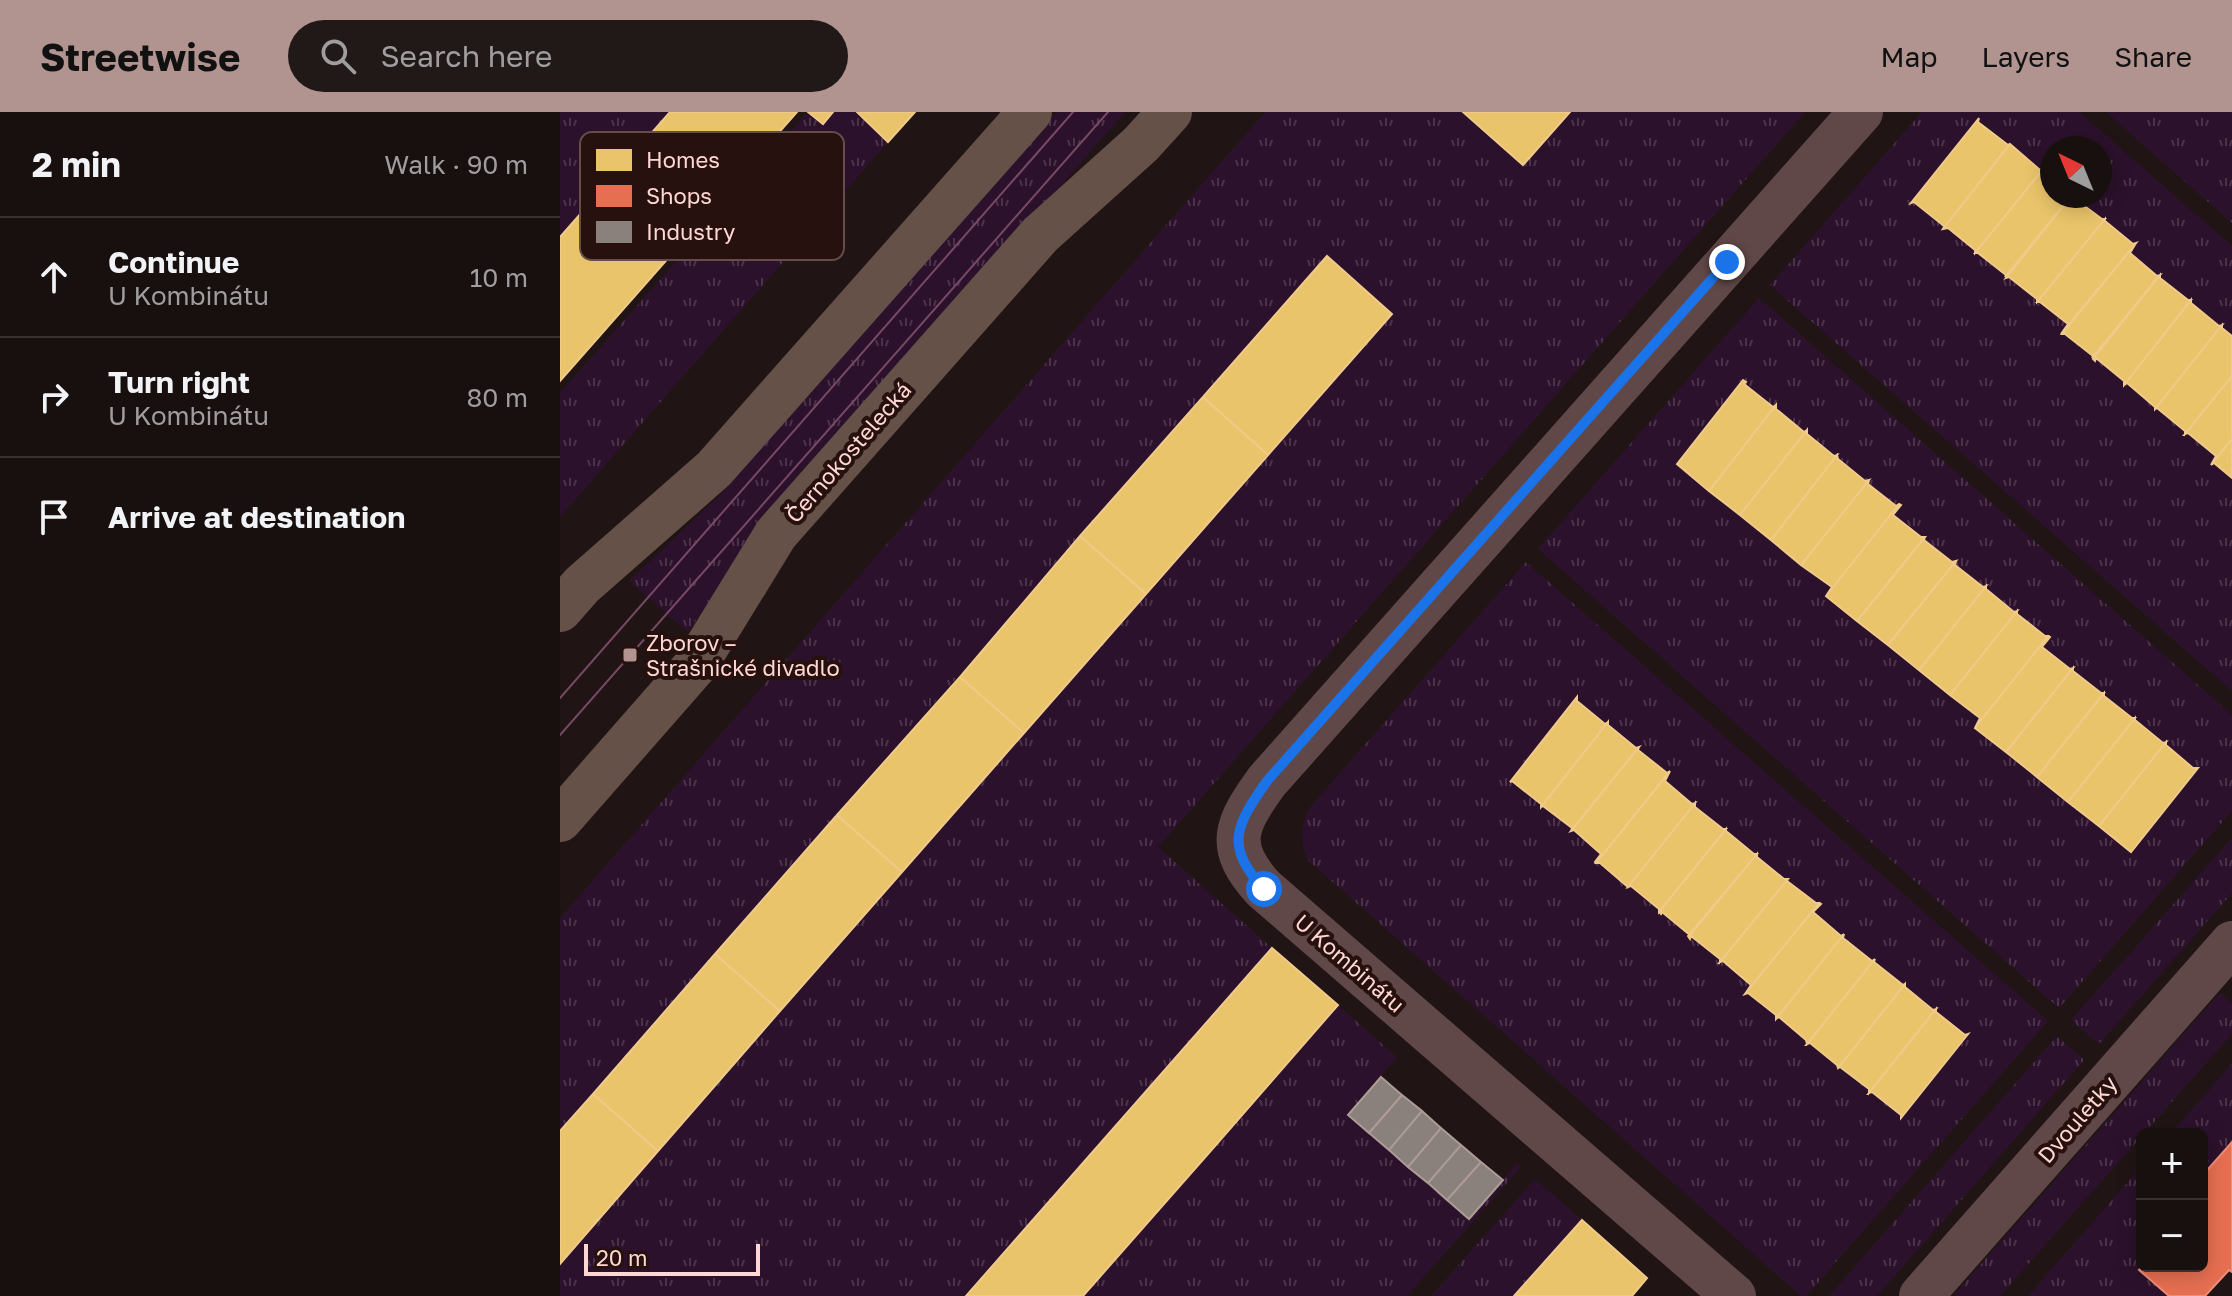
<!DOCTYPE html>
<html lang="en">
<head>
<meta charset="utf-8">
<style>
  :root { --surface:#18100f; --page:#211918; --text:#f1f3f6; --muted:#9f9d9e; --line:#36302f; --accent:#b19390 }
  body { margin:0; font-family:"Golos Text",sans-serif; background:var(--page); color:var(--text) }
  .controls { position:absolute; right:24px; bottom:24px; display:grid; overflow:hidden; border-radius:12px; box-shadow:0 4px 20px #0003 }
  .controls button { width:72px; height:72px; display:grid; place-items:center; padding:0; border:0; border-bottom:2px solid var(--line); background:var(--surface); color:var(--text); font:40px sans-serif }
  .compass { position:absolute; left:1480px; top:24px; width:72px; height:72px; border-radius:50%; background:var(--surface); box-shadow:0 4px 20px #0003; rotate:317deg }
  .scale { position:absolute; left:24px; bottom:20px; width:176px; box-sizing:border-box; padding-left:8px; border:4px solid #ffd7d3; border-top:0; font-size:22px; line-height:28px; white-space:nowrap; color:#ffd7d3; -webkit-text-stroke:6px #26110e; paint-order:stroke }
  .stop { position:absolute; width:24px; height:24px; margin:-18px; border:6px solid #1a73e8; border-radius:50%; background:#fff }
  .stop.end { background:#1a73e8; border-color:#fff; box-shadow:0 2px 8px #0008 }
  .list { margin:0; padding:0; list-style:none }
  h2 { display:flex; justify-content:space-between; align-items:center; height:104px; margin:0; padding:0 32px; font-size:34px }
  h2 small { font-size:26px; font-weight:400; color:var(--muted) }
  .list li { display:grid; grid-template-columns:52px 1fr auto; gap:24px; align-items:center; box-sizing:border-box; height:120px; padding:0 32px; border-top:2px solid var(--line) }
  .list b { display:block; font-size:30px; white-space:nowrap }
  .list p { margin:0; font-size:26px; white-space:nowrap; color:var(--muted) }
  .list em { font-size:26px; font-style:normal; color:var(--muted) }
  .icon { flex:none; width:44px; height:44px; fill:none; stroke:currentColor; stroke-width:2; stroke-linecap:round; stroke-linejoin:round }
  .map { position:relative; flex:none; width:1672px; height:1184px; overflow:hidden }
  header { display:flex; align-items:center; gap:48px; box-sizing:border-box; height:112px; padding:0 40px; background:var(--accent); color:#111 }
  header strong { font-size:38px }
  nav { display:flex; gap:44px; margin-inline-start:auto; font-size:28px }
  .search { width:560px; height:72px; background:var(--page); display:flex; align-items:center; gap:20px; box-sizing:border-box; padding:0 28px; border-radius:44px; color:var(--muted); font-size:30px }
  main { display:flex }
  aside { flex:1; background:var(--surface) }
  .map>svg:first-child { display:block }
  .grass { fill:url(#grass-tufts); fill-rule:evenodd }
  .homes { fill:#e9c46a; stroke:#f0ca8a; stroke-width:2 }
  .shops { fill:#e76f51; stroke:#ee8e78; stroke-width:2 }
  .industry { fill:#8a817c; stroke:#ad9b96; stroke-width:2 }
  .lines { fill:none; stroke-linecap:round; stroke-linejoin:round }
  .minor { stroke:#614848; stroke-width:44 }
  .major { stroke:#665149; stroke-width:44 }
  .tram { stroke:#784965; stroke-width:2 }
  .route { stroke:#1a73e8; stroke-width:10 }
  .poi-dot { fill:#b19390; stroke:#26110e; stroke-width:3 }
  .labels { text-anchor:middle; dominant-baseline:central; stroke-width:8; stroke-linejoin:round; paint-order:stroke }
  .street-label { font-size:22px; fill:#ffd7d3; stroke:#26110e }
  .poi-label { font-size:22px; fill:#ffd7d3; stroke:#26110e; text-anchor:start }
  .key { fill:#26110e; stroke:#674c49; stroke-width:2 }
  .key-label { font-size:22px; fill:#ffd7d3 }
</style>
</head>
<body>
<header>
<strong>Streetwise</strong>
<div class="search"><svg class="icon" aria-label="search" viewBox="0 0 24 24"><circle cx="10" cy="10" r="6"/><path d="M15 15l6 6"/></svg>Search here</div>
<nav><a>Map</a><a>Layers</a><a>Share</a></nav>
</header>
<main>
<aside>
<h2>2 min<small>Walk · 90 m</small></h2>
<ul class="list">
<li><svg class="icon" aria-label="ahead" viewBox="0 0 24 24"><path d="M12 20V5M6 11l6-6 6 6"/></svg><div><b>Continue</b><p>U Kombinátu</p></div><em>10 m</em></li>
<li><svg class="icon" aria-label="right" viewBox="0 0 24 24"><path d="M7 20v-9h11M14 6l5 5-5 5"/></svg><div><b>Turn right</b><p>U Kombinátu</p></div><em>80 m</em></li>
<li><svg class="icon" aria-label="arrive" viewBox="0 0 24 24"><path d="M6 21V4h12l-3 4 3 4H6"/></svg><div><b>Arrive at destination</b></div></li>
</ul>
</aside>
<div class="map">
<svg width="1672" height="1184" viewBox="0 0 1672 1184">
  <defs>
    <pattern id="grass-tufts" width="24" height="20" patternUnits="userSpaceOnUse" patternTransform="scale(2)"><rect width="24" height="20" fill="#2c112c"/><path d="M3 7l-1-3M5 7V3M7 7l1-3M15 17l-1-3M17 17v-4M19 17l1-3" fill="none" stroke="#4c334a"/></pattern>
  </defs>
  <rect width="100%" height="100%" fill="#201514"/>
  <!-- grass -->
  <path class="grass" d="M 0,0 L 110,0 L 0,125 Z
    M 248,0 L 262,12 L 273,0 L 297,0 L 328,30 L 0,405 L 0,281 Z
    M 497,0 L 565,0 L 198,421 L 128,520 L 69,469 L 156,387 Z
    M 705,0 L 903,0 L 963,53 L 1010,0 L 1245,0 L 598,735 L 712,836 L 406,1184 L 0,1184 L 0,1152 L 832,202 L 766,144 L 0,1019 L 0,806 Z
    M 1362,0 L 1519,0 L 1672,134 L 1672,224 L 1662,216 L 1661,212 L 1659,214 L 1631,191 L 1632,189 L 1628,188 L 1600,166 L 1600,163 L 1597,164 L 1570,141 L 1576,131 L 1573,132 L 1545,109 L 1546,107 L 1542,107 L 1514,85 L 1540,84 L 1540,36 L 1492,36 L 1492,67 L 1482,60 L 1483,57 L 1480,58 L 1418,7 L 1351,91 L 1354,90 L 1384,114 L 1383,117 L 1388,116 L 1415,138 L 1414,140 L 1418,141 L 1446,163 L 1445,165 L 1449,165 L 1477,187 L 1477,190 L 1480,190 L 1508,212 L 1501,222 L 1505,222 L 1533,244 L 1534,248 L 1536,246 L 1564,269 L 1564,273 L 1567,271 L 1595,295 L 1594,297 L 1597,296 L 1625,319 L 1624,321 L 1628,321 L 1656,344 L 1650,352 L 1653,353 L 1654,351 L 1672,366 L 1672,579 L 1210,173 Z
    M 1546,0 L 1672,0 L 1672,111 Z
    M 1199,186 L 1672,603 L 1672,699 L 1499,896 L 978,437 ZM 1183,268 L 1184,272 L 1213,295 L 1216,293 L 1216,297 L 1244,320 L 1247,318 L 1247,322 L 1274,344 L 1277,343 L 1278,347 L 1305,369 L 1308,367 L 1308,372 L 1336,394 L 1340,393 L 1333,403 L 1361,425 L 1365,425 L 1364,428 L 1392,450 L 1396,449 L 1395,453 L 1423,475 L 1426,474 L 1426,477 L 1454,500 L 1456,498 L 1457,502 L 1485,524 L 1489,524 L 1482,535 L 1510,557 L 1512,555 L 1513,559 L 1541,581 L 1543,580 L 1544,584 L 1572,606 L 1576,606 L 1575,608 L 1603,631 L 1606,630 L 1606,633 L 1633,656 L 1637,655 L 1572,740 L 1415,616 L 1420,606 L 1266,484 L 1272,475 L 1117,352 Z
    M 966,450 L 1488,909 L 1246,1184 L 1241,1184 L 748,748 C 740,729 739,713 751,694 ZM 1018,586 L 1017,589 L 1045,612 L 1048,610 L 1048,613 L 1076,636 L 1080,636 L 1078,638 L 1107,661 L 1110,659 L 1105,669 L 1132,692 L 1136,692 L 1135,695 L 1163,717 L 1167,717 L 1166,719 L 1194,742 L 1198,742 L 1197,745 L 1224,767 L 1227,765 L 1227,769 L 1256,791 L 1260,792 L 1253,800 L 1281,824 L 1284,822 L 1283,826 L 1312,849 L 1315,847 L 1314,850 L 1343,873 L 1344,871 L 1347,873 L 1345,875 L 1373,898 L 1376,897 L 1376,900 L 1405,923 L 1407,922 L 1341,1005 L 1341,1003 L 1312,980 L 1309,981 L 1309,977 L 1280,955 L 1279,957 L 1277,953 L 1250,931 L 1246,931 L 1246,928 L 1219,905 L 1216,907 L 1216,903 L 1188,881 L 1186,882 L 1184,880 L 1191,873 L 1131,824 L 1130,826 L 1130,823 L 1102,800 L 1100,801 L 1099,797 L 1071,774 L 1069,776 L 1040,751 L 1035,750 L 1041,742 L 1014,718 L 1012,720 L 1012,716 L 983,694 L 979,694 L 981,692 L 952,669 L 950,670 Z
    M 1672,726 L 1672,781 L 1539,932 L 1511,908 Z
    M 1660,881 L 1672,891 L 1672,922 L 1440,1184 L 1393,1184 Z
    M 778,893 L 837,945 L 788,1003 L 909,1107 L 957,1051 L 961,1055 L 847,1184 L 523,1184 Z
    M 1497,924 L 1524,948 L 1317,1184 L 1269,1184 Z
    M 1672,952 L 1672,1030 L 1642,1064 L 1642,1022 L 1610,1022 Z
    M 1582,1054 L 1583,1154 L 1580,1158 L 1609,1184 L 1468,1184 Z
    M 975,1067 L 1022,1108 L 954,1184 L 871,1184 Z"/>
  <!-- homes -->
  <path class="homes" d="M 110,0 L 237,0 L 0,269 L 0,125 Z
    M 248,0 L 273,0 L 263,12 Z
    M 297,0 L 355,0 L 328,30 Z
    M 903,0 L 1010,0 L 963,53 Z
    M 1419,6 L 1418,10 L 1448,33 L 1450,32 L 1383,117 L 1384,114 L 1354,90 L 1351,91 Z
    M 1450,32 L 1480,58 L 1483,57 L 1415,141 L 1415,138 L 1388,116 L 1383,117 Z
    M 1483,57 L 1482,60 L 1492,67 L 1492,84 L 1511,84 L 1445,165 L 1446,163 L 1418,141 L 1415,141 Z
    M 1511,84 L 1542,107 L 1545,107 L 1477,190 L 1477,187 L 1449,165 L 1446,166 Z
    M 1545,107 L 1545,109 L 1573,132 L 1576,131 L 1501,222 L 1508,212 L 1480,190 L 1477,190 Z
    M 1576,131 L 1570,141 L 1597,164 L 1600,163 L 1532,246 L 1533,244 L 1505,222 L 1502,222 Z
    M 767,144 L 832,202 L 708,343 L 643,285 Z
    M 1600,163 L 1600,166 L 1628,188 L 1631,188 L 1564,273 L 1564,269 L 1536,246 L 1535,249 L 1533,247 Z
    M 1631,188 L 1631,191 L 1659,214 L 1662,213 L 1595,297 L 1595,295 L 1567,271 L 1564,273 Z
    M 1662,213 L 1662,216 L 1672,224 L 1672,264 L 1625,322 L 1625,319 L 1597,296 L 1595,297 Z
    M 1672,264 L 1672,327 L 1651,353 L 1656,344 L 1628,321 L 1625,322 Z
    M 1183,268 L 1186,270 L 1184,272 L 1213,295 L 1216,293 L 1149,379 L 1117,352 Z
    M 643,285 L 708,343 L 586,482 L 520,424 Z
    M 1216,293 L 1216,297 L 1244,320 L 1247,318 L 1180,403 L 1149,379 Z
    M 1247,318 L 1247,322 L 1274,344 L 1277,343 L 1211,428 L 1180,403 Z
    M 1672,327 L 1672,366 L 1654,351 L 1651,353 Z
    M 1277,343 L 1278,347 L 1305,369 L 1309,368 L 1241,453 L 1211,428 Z
    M 1309,368 L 1308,372 L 1336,394 L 1339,392 L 1266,484 L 1272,475 L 1241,453 Z
    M 1339,392 L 1341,393 L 1333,403 L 1361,425 L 1365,425 L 1297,509 L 1266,484 Z
    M 520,424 L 586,482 L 464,621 L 400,565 Z
    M 1365,425 L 1364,428 L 1392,450 L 1396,449 L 1328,533 L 1297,509 Z
    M 1396,449 L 1395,453 L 1423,475 L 1426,474 L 1359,558 L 1328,533 Z
    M 1426,474 L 1426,477 L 1454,500 L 1457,499 L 1390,583 L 1359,558 Z
    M 1457,499 L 1457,502 L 1485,524 L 1488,524 L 1415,616 L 1420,606 L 1390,583 Z
    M 1488,524 L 1490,525 L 1482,535 L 1510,557 L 1513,556 L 1446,640 L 1415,616 Z
    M 1513,556 L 1513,559 L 1541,581 L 1544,581 L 1477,665 L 1446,640 Z
    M 400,565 L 464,621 L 342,760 L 277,703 Z
    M 1544,581 L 1544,584 L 1572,606 L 1575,606 L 1508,690 L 1477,665 Z
    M 1017,585 L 1017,589 L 1045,612 L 1048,610 L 981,695 L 981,692 L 952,669 L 950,670 Z
    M 1575,606 L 1575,608 L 1603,631 L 1606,630 L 1539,714 L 1508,690 Z
    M 1048,610 L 1048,613 L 1076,636 L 1079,635 L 1011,719 L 1012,716 L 983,694 L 981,695 Z
    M 1606,630 L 1606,633 L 1633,656 L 1638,656 L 1571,740 L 1539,714 Z
    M 1079,635 L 1078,638 L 1107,661 L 1110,659 L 1036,751 L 1035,750 L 1041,742 L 1014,718 L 1011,719 Z
    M 1110,659 L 1105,669 L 1132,692 L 1135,691 L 1068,775 L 1040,751 L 1036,751 Z
    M 1135,691 L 1135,695 L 1163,717 L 1166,717 L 1099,800 L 1099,797 L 1071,774 L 1068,775 Z
    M 277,703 L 342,760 L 220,899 L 155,842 Z
    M 1166,717 L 1166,719 L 1194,742 L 1197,742 L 1130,823 L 1102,800 L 1101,802 L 1099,800 Z
    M 1197,742 L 1197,745 L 1224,767 L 1228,767 L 1160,850 L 1160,847 L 1131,824 L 1130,827 L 1128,824 Z
    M 1228,767 L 1227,769 L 1256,791 L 1259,791 L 1185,882 L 1191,873 L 1163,849 L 1160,850 Z
    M 1259,791 L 1261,792 L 1253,800 L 1281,824 L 1284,822 L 1216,907 L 1216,903 L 1188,881 L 1185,882 Z
    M 1284,822 L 1283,826 L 1312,849 L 1315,847 L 1247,932 L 1246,928 L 1219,905 L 1216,907 Z
    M 712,836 L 778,893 L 655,1034 L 523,1184 L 406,1184 Z
    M 155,842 L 220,899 L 98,1039 L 33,982 Z
    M 1315,847 L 1314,850 L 1343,873 L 1345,872 L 1278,956 L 1277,953 L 1250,931 L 1247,932 Z
    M 1345,872 L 1345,875 L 1373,898 L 1376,897 L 1309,981 L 1309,977 L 1280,955 L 1278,956 Z
    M 1376,897 L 1376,900 L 1405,923 L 1408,922 L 1341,1006 L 1341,1003 L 1312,980 L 1309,981 Z
    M 33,982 L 98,1039 L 0,1152 L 0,1019 Z
    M 1022,1108 L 1087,1166 L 1072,1184 L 954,1184 Z"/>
  <!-- shops -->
  <path class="shops" d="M 1672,1030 L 1672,1160 L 1669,1158 L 1645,1184 L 1609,1184 L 1579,1158 L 1583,1154 L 1642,1154 L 1642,1064 Z"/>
  <!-- industry -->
  <path class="industry" d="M 821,965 L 842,983 L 809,1021 L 788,1003 Z
    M 842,983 L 862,999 L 829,1038 L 809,1021 Z
    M 862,999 L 881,1016 L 848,1055 L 829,1038 Z
    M 881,1016 L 901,1033 L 868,1071 L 848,1055 Z
    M 901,1033 L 921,1050 L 887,1088 L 868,1071 Z
    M 921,1050 L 943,1068 L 909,1107 L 887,1088 Z"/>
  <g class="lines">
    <!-- minor -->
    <path class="minor" d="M 1174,1184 L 704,777 C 664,734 676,712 707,669 L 1301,0
      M 1361,1184 L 1672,831"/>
    <!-- major -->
    <path class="major" d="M 0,498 L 22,473 L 154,357 L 470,0
      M 0,708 L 135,554 L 216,422 L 480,123 L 581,32 L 610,0"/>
    <!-- tram -->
    <path class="tram" d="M 0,586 L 513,0
      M 0,623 L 548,0"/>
  </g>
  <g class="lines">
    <!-- route -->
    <path class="route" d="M 704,777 C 664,734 676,713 707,669 L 1167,150"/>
  </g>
  <!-- markers -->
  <rect class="poi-dot" x="62" y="535" width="16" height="16" rx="4"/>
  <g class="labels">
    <!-- street labels -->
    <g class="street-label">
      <text transform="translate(288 340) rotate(-49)">Černokostelecká</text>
      <text transform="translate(790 851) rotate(41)">U Kombinátu</text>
      <text transform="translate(1517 1007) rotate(-49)">Dvouletky</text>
    </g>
    <!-- poi labels -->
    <g class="poi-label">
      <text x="86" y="530">Zborov –<tspan x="86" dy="25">Strašnické divadlo</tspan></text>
    </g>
  </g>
  <!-- legend -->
  <rect x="20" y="20" width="264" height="128" rx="12" class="key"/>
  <rect x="36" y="37" width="36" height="22" fill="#e9c46a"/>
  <rect x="36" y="73" width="36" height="22" fill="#e76f51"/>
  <rect x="36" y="109" width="36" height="22" fill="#8a817c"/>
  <g class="key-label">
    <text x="86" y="56">Homes</text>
    <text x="86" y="92">Shops</text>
    <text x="86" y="128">Industry</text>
  </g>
</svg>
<div class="controls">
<button>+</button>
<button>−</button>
</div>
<svg class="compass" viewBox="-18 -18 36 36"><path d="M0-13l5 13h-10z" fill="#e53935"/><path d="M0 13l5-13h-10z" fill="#9f9d9e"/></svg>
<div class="scale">20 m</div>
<div class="stop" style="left:704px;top:777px"></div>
<div class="stop end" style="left:1167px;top:150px"></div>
</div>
</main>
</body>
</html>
